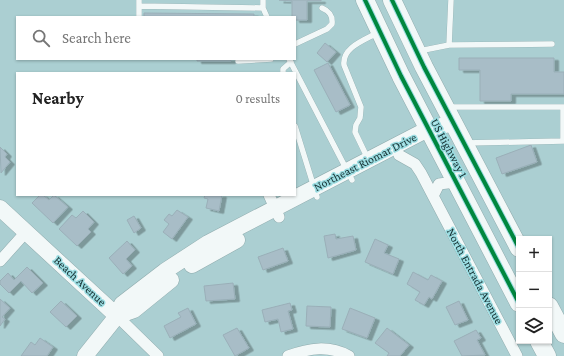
<!DOCTYPE html>
<html lang="en">
<head>
<meta charset="utf-8">
<style>
  :root { --surface:#fff; --page:#f6f6f6; --text:#222; --muted:#767676; --line:#e0e0e0 }
  body { margin:0; font-family:"Crimson Pro",serif; background:var(--page); color:var(--text) }
  .controls { position:absolute; right:12px; bottom:12px; display:grid; overflow:hidden; border-radius:0px; box-shadow:0 1px 3px #0004 }
  .controls button { width:36px; height:36px; display:grid; place-items:center; padding:0; border:0; border-bottom:1px solid var(--line); background:var(--surface); color:var(--text); font:20px sans-serif }
  .list { margin:0; padding:0; list-style:none }
  h2 { display:flex; justify-content:space-between; align-items:center; height:52px; margin:0; padding:0 16px; font-size:17px }
  h2 small { font-size:13px; font-weight:400; color:var(--muted) }
  .icon { flex:none; width:22px; height:22px; fill:none; stroke:currentColor; stroke-width:2; stroke-linecap:round; stroke-linejoin:round }
  .map { position:relative; flex:none; width:564px; height:356px; overflow:hidden }
  .search { position:absolute; background:var(--surface); box-shadow:0 1px 3px #0004; left:16px; top:16px; width:280px; height:44px; display:flex; align-items:center; gap:10px; box-sizing:border-box; padding:0 14px; border-radius:0px; color:var(--muted); font-size:15px }
  .panel { position:absolute; background:var(--surface); box-shadow:0 1px 3px #0004; left:16px; top:72px; width:280px; height:124px; border-radius:0px }
  .map>svg:first-child { display:block }
  .building { fill:#a8bdc7; stroke:#9aafb8; filter:url(#shadow) }
  .lines { fill:none; stroke-linecap:round; stroke-linejoin:round }
  .lane-casing { stroke:#8fabad; stroke-width:6 }
  .street-casing { stroke:#8fabad; stroke-width:12 }
  .secondary-casing { stroke:#8fabad; stroke-width:17 }
  .primary-casing { stroke:#8fabad; stroke-width:19 }
  .lane { stroke:#f2f8f8; stroke-width:5.5 }
  .street { stroke:#f2f8f8; stroke-width:11 }
  .secondary { stroke:#f2f8f8; stroke-width:16 }
  .primary { stroke:#f2f8f8; stroke-width:18 }
  .cycleway-casing { stroke:#9bdde2; stroke-width:6 }
  .cycleway { stroke:#00873e; stroke-width:4 }
  .labels { text-anchor:middle; dominant-baseline:central; stroke-width:3; stroke-linejoin:round; paint-order:stroke }
  .street-label { font-size:12px; fill:#153032; stroke:#9bdde2 }
</style>
</head>
<body>
<div class="map">
<svg width="564" height="356" viewBox="0 0 564 356">
  <defs>
    <filter id="shadow"><feDropShadow dx="4.5" dy="2.5" stdDeviation="0" flood-color="#0004"/></filter>
  </defs>
  <rect width="100%" height="100%" fill="#abcfd2"/>
  <!-- building -->
  <path class="building" d="M 279,0 L 321,0 L 321,1 L 307,1 L 307,20 L 295,20 L 295,17 L 292,17 L 292,1 Z
    M 144,13 L 254,14 L 254,17 L 144,17 Z
    M 325,43 L 336,52 L 327,62 L 317,53 Z
    M 459,58 L 554,58 L 554,72 L 564,72 L 564,94 L 511,94 L 511,101 L 480,101 L 480,70 L 459,70 Z
    M 197,59 L 231,59 L 231,61 L 197,61 Z
    M 328,63 L 350,105 L 336,112 L 314,70 Z
    M 531,145 L 537,162 L 502,174 L 496,158 Z
    M 0,147 L 7,154 L 5,157 L 10,162 L 1,173 Z
    M 40,195 L 43,195 L 49,200 L 54,195 L 68,207 L 53,223 L 32,203 Z
    M 205,195 L 222,195 L 219,211 L 206,208 L 208,199 L 204,198 Z
    M 177,210 L 188,217 L 172,239 L 163,232 L 169,224 L 164,220 L 169,214 L 172,216 Z
    M 83,211 L 94,222 L 88,229 L 91,232 L 77,246 L 59,229 L 72,215 L 76,218 Z
    M 134,216 L 141,228 L 134,233 L 127,220 Z
    M 335,234 L 336,239 L 353,236 L 356,250 L 328,258 L 324,236 Z
    M 375,239 L 388,245 L 384,253 L 399,259 L 393,274 L 365,262 Z
    M 127,241 L 135,250 L 126,259 L 132,266 L 123,274 L 109,258 Z
    M 283,248 L 288,261 L 263,270 L 258,257 Z
    M 27,267 L 43,283 L 32,293 L 21,281 L 9,293 L 0,284 L 0,281 L 8,273 L 14,280 Z
    M 413,272 L 428,280 L 431,275 L 442,281 L 432,299 L 429,297 L 424,305 L 415,300 L 420,292 L 407,284 Z
    M 233,283 L 235,299 L 206,301 L 204,286 Z
    M 0,299 L 10,308 L 2,317 L 5,319 L 0,326 Z
    M 61,301 L 77,316 L 66,327 L 50,312 Z
    M 459,301 L 468,320 L 455,325 L 446,307 Z
    M 290,303 L 292,310 L 288,311 L 293,329 L 281,332 L 278,319 L 265,322 L 262,310 Z
    M 307,306 L 331,307 L 330,327 L 306,326 Z
    M 188,308 L 196,324 L 170,338 L 164,326 L 181,317 L 178,313 Z
    M 350,308 L 375,318 L 367,338 L 342,329 Z
    M 237,328 L 249,348 L 235,356 L 223,335 Z
    M 387,328 L 409,345 L 400,356 L 387,356 L 389,353 L 375,343 Z
    M 476,330 L 481,338 L 477,340 L 485,355 L 462,356 L 454,341 Z
    M 40,338 L 53,347 L 47,356 L 21,356 L 31,342 L 35,345 Z"/>
  <g class="lines">
    <defs>
      <path id="lane" d="M 139,0 L 139,6 L 263,8
        M 263,0 L 263,8 L 267,17
        M 139,17 L 139,6
        M 295,44 L 327,29 L 332,24 C 333,15 329,11 322,8
        M 449,45 L 451,0
        M 419,51 L 449,45 L 552,44
        M 289,59 L 352,180
        M 238,61 L 271,59
        M 283,73 L 283,69 L 291,62
        M 448,107 L 563,107 L 563,141 L 466,143
        M 295,126 L 317,197
        M 368,159 L 355,132 L 356,125 L 360,118 L 361,107 L 344,65 C 342,47 365,40 379,32"/>
      <path id="street" d="M 399,155 L 415,164 L 421,173 L 517,356
        M 269,195 L 279,217
        M 433,196 L 439,184 L 456,182
        M 0,261 L 26,232
        M 117,316 L 158,356
        M 288,356 C 309,348 329,345 349,356"/>
      <path id="secondary" d="M 0,208 L 117,316
        M 192,265 L 237,240
        M 117,316 L 134,310 L 171,280
        M 85,356 L 117,316 L 122,304 L 165,271 L 208,243 L 428,129 L 454,123"/>
      <path id="primary" d="M 365,0 L 401,76 L 519,303
        M 392,0 L 424,67 L 519,248
        M 549,306 L 564,334
        M 539,341 L 547,356"/>
    </defs>
    <!-- lane casing -->
    <use href="#lane" class="lane-casing"/>
    <!-- street casing -->
    <use href="#street" class="street-casing"/>
    <!-- secondary casing -->
    <use href="#secondary" class="secondary-casing"/>
    <!-- primary casing -->
    <use href="#primary" class="primary-casing"/>
    <!-- lane -->
    <use href="#lane" class="lane"/>
    <!-- street -->
    <use href="#street" class="street"/>
    <!-- secondary -->
    <use href="#secondary" class="secondary"/>
    <!-- primary -->
    <use href="#primary" class="primary"/>
    <defs>
      <path id="cycleway" d="M 365,0 L 401,76 L 519,303
        M 392,0 L 424,67 L 519,248"/>
    </defs>
    <!-- cycleway casing -->
    <use href="#cycleway" class="cycleway-casing"/>
    <!-- cycleway -->
    <use href="#cycleway" class="cycleway"/>
  </g>
  <g class="labels">
    <!-- street labels -->
    <g class="street-label">
      <text transform="translate(449 148) rotate(62)">US Highway 1</text>
      <text transform="translate(365 162) rotate(-27)">Northeast Riomar Drive</text>
      <text transform="translate(475 276) rotate(62)">North Entrada Avenue</text>
      <text transform="translate(80 281) rotate(43)">Beach Avenue</text>
    </g>
  </g>
</svg>
<div class="controls">
<button>+</button>
<button>−</button>
<button><svg class="icon" aria-label="layers" viewBox="0 0 24 24"><path d="M12 4l9 5-9 5-9-5zM3 14l9 5 9-5"/></svg></button>
</div>
<div class="search"><svg class="icon" aria-label="search" viewBox="0 0 24 24"><circle cx="10" cy="10" r="6"/><path d="M15 15l6 6"/></svg>Search here</div>
<section class="panel">
<h2>Nearby<small>0 results</small></h2>
<ul class="list">
</ul>
</section>
</div>
</body>
</html>
